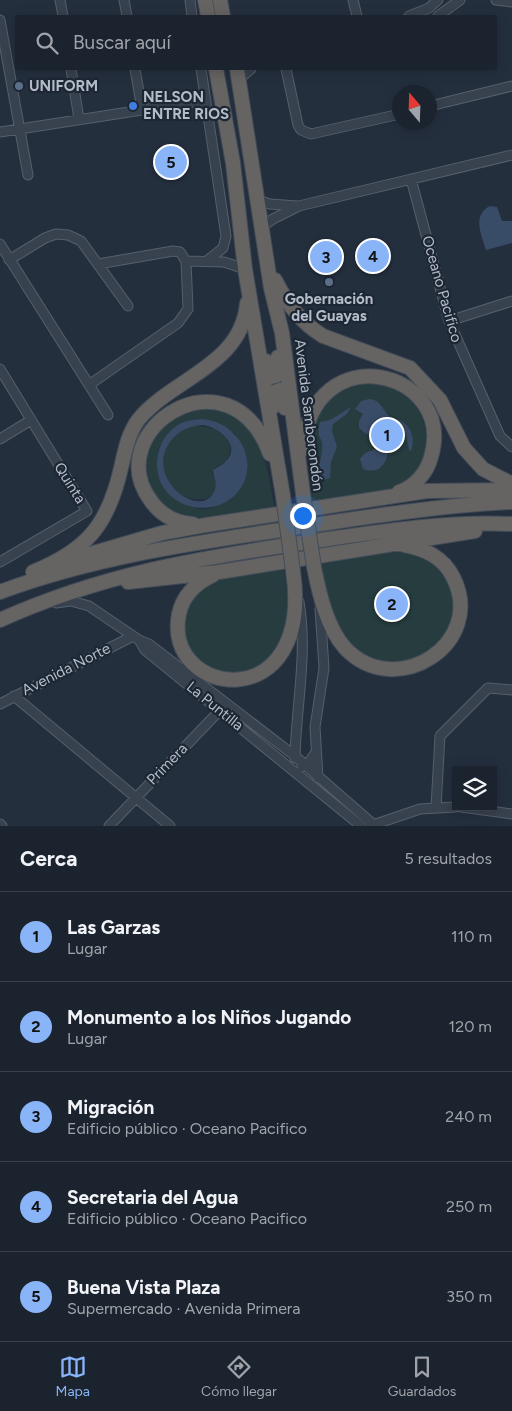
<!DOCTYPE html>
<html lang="es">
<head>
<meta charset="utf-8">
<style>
  :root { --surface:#1b232e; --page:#242b36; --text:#f1f3f6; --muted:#a0a4aa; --line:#39404a; --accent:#8ab4f8 }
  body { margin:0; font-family:Figtree,sans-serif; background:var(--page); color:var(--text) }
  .controls { position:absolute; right:15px; bottom:15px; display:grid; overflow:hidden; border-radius:0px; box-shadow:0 2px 12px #0003 }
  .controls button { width:45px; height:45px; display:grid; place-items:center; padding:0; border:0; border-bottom:1px solid var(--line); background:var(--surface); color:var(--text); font:25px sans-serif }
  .compass { position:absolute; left:392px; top:85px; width:45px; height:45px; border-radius:50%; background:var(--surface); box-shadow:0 2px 12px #0003; rotate:341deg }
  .you { position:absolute; left:302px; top:515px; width:18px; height:18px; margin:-12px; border:4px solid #fff; border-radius:50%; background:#1a73e8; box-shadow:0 0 0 8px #1a73e833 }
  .badge { display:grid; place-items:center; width:32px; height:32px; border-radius:50%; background:var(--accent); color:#111; font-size:16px; font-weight:700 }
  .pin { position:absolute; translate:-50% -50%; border:2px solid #fff; box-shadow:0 1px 5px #0006 }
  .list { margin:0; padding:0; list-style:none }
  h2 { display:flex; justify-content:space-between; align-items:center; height:65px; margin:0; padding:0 20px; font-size:21px }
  h2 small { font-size:16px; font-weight:400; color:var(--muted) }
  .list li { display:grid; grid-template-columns:32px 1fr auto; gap:15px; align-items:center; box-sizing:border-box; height:90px; padding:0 20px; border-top:1px solid var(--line) }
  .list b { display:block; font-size:19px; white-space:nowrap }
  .list p { margin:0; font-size:16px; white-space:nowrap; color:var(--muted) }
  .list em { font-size:16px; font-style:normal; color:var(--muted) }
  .icon { flex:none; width:28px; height:28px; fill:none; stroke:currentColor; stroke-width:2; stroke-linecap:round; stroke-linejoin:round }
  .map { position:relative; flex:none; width:512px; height:826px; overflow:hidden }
  .search { position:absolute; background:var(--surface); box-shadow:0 2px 12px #0003; left:15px; right:15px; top:15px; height:55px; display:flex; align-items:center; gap:12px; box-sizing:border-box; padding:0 18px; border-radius:0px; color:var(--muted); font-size:19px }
  .sheet { height:515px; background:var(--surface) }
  nav { display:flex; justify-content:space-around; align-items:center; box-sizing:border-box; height:70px; border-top:1px solid var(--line); background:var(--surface); font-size:14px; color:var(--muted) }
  nav a { display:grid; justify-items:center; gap:2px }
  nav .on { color:var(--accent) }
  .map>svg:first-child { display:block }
  .green { fill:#263c3f; fill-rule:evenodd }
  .water { fill:#394c67; fill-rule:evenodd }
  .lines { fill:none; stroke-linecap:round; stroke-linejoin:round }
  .minor-casing { stroke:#565f6c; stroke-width:11 }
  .trunk-casing { stroke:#434c59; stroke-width:16 }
  .minor { stroke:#38414e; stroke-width:9 }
  .trunk { stroke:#656462; stroke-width:14 }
  .trunk-bridge-casing { stroke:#434c59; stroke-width:16; stroke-linecap:butt }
  .trunk-bridge { stroke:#656462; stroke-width:14 }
  .service-dot { fill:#5c6f8a; stroke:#1d2633; stroke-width:2 }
  .shop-dot { fill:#3f7fe0; stroke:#1d2633; stroke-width:2 }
  .labels { text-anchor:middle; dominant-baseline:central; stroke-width:4.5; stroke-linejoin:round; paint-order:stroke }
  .poi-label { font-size:15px; font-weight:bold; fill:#b4bcc9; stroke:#1d2633; text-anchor:start }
  .street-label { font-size:15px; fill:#b4bcc9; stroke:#1d2633 }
</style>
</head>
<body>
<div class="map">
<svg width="512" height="826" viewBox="0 0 512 826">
  <rect width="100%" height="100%" fill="#242f3e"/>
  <!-- green -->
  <path class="green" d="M 380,383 C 389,387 399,390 407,397 C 433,419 434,464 402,483 C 377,497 340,497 311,501 C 306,456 302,398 356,384 C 363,382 373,383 380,383 Z
    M 202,407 C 209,408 218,408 225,410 C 262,424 269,474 274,507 L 197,520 L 178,517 L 155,499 L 144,468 L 149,444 L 169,418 ZM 200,419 L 235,433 L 246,478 L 230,500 L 209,509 L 198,509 L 163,486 L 157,465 L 159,448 L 181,423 Z
    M 194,426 C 213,425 241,438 226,461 L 215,468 L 212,473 C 233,520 144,500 165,450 C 171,437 181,429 194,426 Z
    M 396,551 C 413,551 428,557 440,570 C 492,625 393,703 346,639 C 330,617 326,589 321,563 Z
    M 284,570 C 287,591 292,621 282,641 C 280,647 273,651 270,656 C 266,660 261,667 256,669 C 219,686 174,654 187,612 C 191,598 201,585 216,580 C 236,572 263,573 284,570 Z"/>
  <!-- water -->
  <path class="water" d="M 490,206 L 497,207 L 502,221 L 512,221 L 512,243 L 486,250 C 481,234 472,215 490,206 Z
    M 369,399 C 381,400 381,408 389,416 C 391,419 396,419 399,420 C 412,425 415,440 411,451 L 409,450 L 406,435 L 399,433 L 391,436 C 388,451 388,477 363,469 L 360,459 L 365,453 L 380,447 L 384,439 L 378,431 L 366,434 L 359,428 L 359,421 L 363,414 L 355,409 L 361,401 Z
    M 351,407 L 347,414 L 333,424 L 332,431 L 337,447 L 331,462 L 330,478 L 319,482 C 317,467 321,462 322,449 C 324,436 315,441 320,422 L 330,420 Z
    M 200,419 C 228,419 254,447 246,476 C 237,509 196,517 172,497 C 150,479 153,443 175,427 C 182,421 192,420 200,419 ZM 203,425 C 218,427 242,445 226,461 C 223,465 217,467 213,470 C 213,476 217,482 215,489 C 204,523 143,480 170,442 C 179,430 189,426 203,425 Z"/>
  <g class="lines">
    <defs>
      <path id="minor" d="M 60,0 L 63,16
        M 124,0 L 127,16
        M 190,0 L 192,16
        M 353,0 L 357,16
        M 496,0 L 512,2
        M 409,16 L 429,8 L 438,0
        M 438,16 L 460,0
        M 0,20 L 28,175
        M 71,69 L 79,119
        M 135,69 L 142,109
        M 201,69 L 226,236 L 223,248 L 208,260
        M 286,69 L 298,125 L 301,130 L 311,134 L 400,114
        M 239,79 L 251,69
        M 430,106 L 512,86
        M 0,132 L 206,100
        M 411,179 L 449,321 L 500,436 L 512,447
        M 258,200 L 270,204 L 297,206
        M 262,227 L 273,219 L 299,206 L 512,155
        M 0,244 L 108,415
        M 9,260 L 45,238 L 56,234 L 68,235 L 81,241 L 128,306
        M 186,261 L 224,262 L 245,269
        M 449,321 L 512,301
        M 0,369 L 87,511 L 0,562
        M 89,385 L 178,323 L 188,309 L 186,261 L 180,252 L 173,251 L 98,264
        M 0,439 L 31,420
        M 56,603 L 71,601 L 89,606 L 139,640 L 145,650 L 361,826
        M 139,640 L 149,644 L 295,756 L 375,826
        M 14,696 L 170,826
        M 0,704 L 133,636
        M 295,758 C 296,706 308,654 299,602
        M 302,767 L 310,761 L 316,752
        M 318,778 L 315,727 L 324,668 L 320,609
        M 436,807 L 440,736 L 488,688 L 512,690
        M 461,807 L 512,814
        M 0,824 L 2,826
        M 109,826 L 223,707
        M 370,826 L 420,809 L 456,807"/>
      <path id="trunk" d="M 205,0 L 208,16
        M 220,0 L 223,16
        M 216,69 L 233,163 L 245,269 L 283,496
        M 237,69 L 271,288 L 282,333 L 303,494
        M 275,280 C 287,303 300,322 323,336 L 410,368 L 440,400 L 464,448 L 483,469 L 512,484
        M 266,361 L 268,373 L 271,377 L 276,376 L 279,371 L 278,357
        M 273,407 L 272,393 L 280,390 L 283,395 L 285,408
        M 303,449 C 312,334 457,370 431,457 C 427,473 414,487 399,492
        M 193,524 C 176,523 161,515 151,501 C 98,430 230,345 270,454
        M 63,562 L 162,533 L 206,525 L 427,491 L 512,490
        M 314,567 C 319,593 327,628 345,648 C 396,702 487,643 453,577 C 443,557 425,549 404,545
        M 33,572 C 87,550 108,525 121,468 C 125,451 128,433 139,419 C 173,378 242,365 247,303
        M 213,575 C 196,583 183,595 179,614 C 162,698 315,719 293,571
        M 128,582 L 219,572 L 475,531
        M 0,592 C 88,559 181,545 274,531 C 353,519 432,506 512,502
        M 0,620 C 102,574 199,558 308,542 C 376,532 443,521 512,524"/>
    </defs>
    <!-- minor casing -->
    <use href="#minor" class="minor-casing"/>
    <!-- trunk casing -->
    <use href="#trunk" class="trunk-casing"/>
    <!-- minor -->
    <use href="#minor" class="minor"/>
    <!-- trunk -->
    <use href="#trunk" class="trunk"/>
    <defs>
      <path id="trunk-bridge" d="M 303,494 L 314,567
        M 283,496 L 293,571"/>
    </defs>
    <!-- trunk-bridge casing -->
    <use href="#trunk-bridge" class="trunk-bridge-casing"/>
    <!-- trunk-bridge -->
    <use href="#trunk-bridge" class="trunk-bridge"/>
  </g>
  <!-- markers -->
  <g class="service-dot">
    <circle cx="19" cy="86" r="5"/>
    <circle cx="329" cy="282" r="5"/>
  </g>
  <circle class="shop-dot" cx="133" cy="106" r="5"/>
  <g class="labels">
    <!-- poi labels -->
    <g class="poi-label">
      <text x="29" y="86">UNIFORM</text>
      <text x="143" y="97">NELSON<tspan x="143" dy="17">ENTRE RIOS</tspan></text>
      <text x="329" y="299" text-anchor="middle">Gobernación<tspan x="329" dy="17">del Guayas</tspan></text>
    </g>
    <!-- street labels -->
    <g class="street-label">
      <text transform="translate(442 289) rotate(74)">Oceano Pacifico</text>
      <text transform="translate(309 415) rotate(83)">Avenida Samborondón</text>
      <text transform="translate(70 483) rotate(58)">Quinta</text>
      <text transform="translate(66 669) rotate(-27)">Avenida Norte</text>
      <text transform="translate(215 706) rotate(39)">La Puntilla</text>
      <text transform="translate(167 764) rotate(-46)">Primera</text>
    </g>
  </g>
</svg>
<div class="controls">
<button><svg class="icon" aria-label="layers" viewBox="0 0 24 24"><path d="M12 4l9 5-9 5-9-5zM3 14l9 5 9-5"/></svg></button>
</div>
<svg class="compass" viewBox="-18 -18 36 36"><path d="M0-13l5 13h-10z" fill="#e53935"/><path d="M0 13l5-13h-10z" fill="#a0a4aa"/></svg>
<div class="you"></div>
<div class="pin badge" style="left:387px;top:435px">1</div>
<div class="pin badge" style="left:392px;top:604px">2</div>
<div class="pin badge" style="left:326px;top:257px">3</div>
<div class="pin badge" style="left:373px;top:256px">4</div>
<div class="pin badge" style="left:171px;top:162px">5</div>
<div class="search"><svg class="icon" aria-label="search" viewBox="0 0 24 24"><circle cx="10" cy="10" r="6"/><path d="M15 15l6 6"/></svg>Buscar aquí</div>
</div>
<section class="sheet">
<h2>Cerca<small>5 resultados</small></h2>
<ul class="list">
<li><span class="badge">1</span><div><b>Las Garzas</b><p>Lugar</p></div><em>110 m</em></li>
<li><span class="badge">2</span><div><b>Monumento a los Niños Jugando</b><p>Lugar</p></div><em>120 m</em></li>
<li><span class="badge">3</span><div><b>Migración</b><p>Edificio público · Oceano Pacifico</p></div><em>240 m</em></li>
<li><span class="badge">4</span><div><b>Secretaria del Agua</b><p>Edificio público · Oceano Pacifico</p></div><em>250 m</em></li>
<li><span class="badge">5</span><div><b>Buena Vista Plaza</b><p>Supermercado · Avenida Primera</p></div><em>350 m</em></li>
</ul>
</section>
<nav>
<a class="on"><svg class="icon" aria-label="map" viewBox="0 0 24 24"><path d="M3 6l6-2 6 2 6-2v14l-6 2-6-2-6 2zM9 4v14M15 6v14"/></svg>Mapa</a>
<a><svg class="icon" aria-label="directions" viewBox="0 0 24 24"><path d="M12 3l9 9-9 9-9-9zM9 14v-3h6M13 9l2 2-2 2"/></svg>Cómo llegar</a>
<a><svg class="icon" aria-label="saved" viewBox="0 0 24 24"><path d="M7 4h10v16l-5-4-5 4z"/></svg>Guardados</a>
</nav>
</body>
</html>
